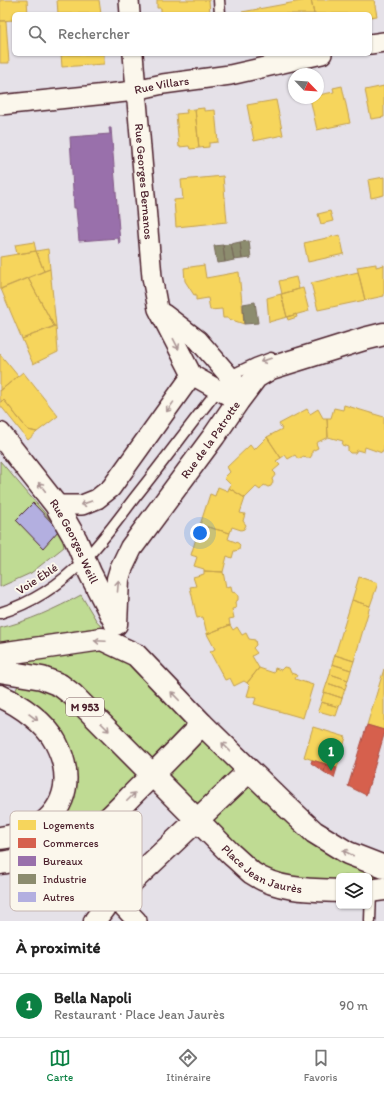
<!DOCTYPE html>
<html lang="fr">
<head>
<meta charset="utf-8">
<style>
  :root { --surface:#fff; --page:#f6f6f6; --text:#222; --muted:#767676; --line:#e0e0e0; --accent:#0b8043 }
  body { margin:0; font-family:Itim,sans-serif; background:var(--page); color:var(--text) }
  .controls { position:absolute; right:12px; bottom:12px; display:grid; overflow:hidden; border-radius:6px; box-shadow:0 1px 3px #0004 }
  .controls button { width:36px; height:36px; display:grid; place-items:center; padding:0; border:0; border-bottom:1px solid var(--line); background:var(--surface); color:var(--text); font:20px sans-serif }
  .compass { position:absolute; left:288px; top:68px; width:36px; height:36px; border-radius:50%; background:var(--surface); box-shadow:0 1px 3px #0004; rotate:115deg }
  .you { position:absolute; left:200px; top:533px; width:14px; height:14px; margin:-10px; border:3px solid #fff; border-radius:50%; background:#1a73e8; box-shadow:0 0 0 6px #1a73e833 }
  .badge { display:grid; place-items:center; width:26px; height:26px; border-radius:50%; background:var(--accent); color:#fff; font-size:13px; font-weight:700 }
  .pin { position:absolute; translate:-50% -33px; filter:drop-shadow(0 1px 2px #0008) }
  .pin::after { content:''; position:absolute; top:21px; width:14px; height:12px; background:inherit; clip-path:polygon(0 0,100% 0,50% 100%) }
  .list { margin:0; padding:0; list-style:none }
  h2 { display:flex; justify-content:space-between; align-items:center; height:52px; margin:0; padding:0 16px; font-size:17px }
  h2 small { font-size:13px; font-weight:400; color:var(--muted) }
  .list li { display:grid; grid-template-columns:26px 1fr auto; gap:12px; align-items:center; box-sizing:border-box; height:64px; padding:0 16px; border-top:1px solid var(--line) }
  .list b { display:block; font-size:15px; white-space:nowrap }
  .list p { margin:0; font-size:13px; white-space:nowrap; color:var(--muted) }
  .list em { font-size:13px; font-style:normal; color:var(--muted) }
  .icon { flex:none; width:22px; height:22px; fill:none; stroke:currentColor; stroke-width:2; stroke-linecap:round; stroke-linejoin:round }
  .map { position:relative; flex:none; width:384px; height:921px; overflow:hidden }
  .search { position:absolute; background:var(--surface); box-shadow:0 1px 3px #0004; left:12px; right:12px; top:12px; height:44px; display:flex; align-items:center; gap:10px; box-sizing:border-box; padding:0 14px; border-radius:6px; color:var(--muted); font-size:15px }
  .sheet { height:116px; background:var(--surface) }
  nav { display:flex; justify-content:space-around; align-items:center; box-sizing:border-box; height:56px; border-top:1px solid var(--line); background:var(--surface); font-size:11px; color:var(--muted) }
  nav a { display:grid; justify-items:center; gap:2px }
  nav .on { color:var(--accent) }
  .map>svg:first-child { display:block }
  .green { fill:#bfdb93; stroke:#847d5f }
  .homes { fill:#f6d55c; stroke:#c29e4d }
  .shops { fill:#d6604d; stroke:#ac4c43 }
  .offices { fill:#9970ab; stroke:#815885 }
  .industry { fill:#8c8c6e; stroke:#786b5a }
  .building { fill:#b3afe0; stroke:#4a1f2b }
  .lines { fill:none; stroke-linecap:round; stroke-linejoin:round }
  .lane-casing { stroke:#4a1f2b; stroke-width:13 }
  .street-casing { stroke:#4a1f2b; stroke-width:22 }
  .secondary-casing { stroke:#4a1f2b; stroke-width:25 }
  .primary-casing { stroke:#4a1f2b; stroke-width:25 }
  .highway-casing { stroke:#4a1f2b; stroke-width:25 }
  .lane { stroke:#fbf7ec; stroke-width:10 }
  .street { stroke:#fbf7ec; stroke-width:19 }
  .secondary { stroke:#fbf7ec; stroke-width:22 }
  .primary { stroke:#fbf7ec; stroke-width:22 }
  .highway { stroke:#fbf7ec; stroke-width:22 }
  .oneway { stroke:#ab9695 }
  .labels { text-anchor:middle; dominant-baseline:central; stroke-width:4; stroke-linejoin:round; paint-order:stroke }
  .shield { fill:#fbf7ec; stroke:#7f6065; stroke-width:1 }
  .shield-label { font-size:11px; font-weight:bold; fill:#4a1f2b }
  .street-label { font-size:12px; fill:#4a1f2b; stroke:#fbf7ec }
  .key { fill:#fbf7ec; stroke:#c6b6b2; stroke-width:1 }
  .key-label { font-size:11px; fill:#4a1f2b }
</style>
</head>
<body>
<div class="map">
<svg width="384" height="921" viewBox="0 0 384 921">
  <rect width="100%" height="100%" fill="#e5e1e8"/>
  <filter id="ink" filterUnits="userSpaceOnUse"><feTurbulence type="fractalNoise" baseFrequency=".025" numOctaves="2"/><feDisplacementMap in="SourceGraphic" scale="8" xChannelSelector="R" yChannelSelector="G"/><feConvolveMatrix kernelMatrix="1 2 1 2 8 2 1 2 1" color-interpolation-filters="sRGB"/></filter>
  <g filter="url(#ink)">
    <!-- green -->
    <path class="green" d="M 0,461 L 61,532 L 64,547 L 31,573 L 0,587 Z
      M 81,595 L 96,620 L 102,627 L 0,642 L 0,628 C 29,621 55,609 81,595 Z
      M 112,643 L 282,802 L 384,867 L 384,889 L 369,891 L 369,876 L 339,876 L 339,891 L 271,883 L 152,775 L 126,801 L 38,857 L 38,827 L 52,813 L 64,765 L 11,701 L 23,674 L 10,652 Z"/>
    <!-- homes -->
    <path class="homes" d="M 0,0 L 27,0 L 28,14 L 14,14 L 14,20 L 0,21 Z
      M 57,0 L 99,0 L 101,14 L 58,14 Z
      M 157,0 L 209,0 L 210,14 L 161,14 L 161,8 L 157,8 Z
      M 307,0 L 311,0 L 314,14 L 242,14 L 242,12 Z
      M 311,0 L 374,0 L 377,16 L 370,17 L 370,14 L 314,14 Z
      M 0,21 L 6,21 L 9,63 L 0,63 Z
      M 61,54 L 104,54 L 104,64 L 62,67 Z
      M 342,86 L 350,123 L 317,130 L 310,98 L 318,98 L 318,95 L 334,92 L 333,88 Z
      M 384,86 L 384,117 L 371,119 L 365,90 Z
      M 276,100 L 283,135 L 254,141 L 247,105 Z
      M 204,108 L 204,111 L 215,110 L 218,142 L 209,143 L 209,147 L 199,148 L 195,109 Z
      M 195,109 L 199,148 L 190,149 L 189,146 L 179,147 L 176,114 L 187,113 L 186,110 Z
      M 223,176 L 227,222 L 176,227 L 174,200 L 183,199 L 181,180 Z
      M 384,177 L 384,195 L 371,198 L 368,180 Z
      M 330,211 L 333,221 L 321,224 L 318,214 Z
      M 340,235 L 344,254 L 308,262 L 304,243 Z
      M 34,242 L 36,251 L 17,254 L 15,245 Z
      M 48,249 L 50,269 L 44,271 L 36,251 Z
      M 36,251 L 44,271 L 0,289 L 0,257 Z
      M 376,264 L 376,267 L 384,265 L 384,296 L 365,300 L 357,267 Z
      M 204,265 L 206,278 L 239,272 L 244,324 L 229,319 L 229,318 L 223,318 L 222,309 L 210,310 L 208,298 L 196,300 L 196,294 L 194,295 L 185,281 L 184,268 Z
      M 50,269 L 56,326 L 54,326 L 28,278 Z
      M 358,272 L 365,300 L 318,310 L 311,283 Z
      M 296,277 L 299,289 L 282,294 L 279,281 Z
      M 28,278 L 54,326 L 22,339 L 1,289 Z
      M 303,288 L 309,311 L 287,317 L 281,294 Z
      M 281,294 L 287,317 L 269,322 L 267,298 Z
      M 296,314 L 297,317 L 288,320 L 287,317 Z
      M 56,326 L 58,352 L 33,364 L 22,339 Z
      M 0,354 L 18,376 L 0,391 Z
      M 23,372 L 58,416 L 37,432 L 28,430 L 4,400 L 2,402 L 0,399 L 0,391 Z
      M 4,400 L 28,430 L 37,432 L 28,440 L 0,405 L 0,401 L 1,401 L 2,402 Z
      M 344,405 L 384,417 L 384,447 L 382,453 L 365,447 L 364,452 L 357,450 L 355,453 L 350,453 L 348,451 L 348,447 L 342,445 L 343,441 L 328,437 L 327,418 L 331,418 L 334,408 L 343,410 Z
      M 307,409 L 310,414 L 318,409 L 323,418 L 327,418 L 328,437 L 316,443 L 318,448 L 312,451 L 312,455 L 310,458 L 306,458 L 304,456 L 298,459 L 295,455 L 288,459 L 285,455 L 281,458 L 267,437 L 282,429 L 279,424 Z
      M 267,437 L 281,458 L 276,461 L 280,465 L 273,471 L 276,474 L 272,479 L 273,482 L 271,486 L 268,487 L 264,485 L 260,490 L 256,487 L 245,498 L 229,488 L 231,485 L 224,478 L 230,472 L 227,467 L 250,445 L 254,450 Z
      M 218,487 L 228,491 L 229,488 L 245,498 L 240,513 L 245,514 L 243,521 L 246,525 L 244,529 L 241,530 L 232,527 L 230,533 L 200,525 L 210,494 L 215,496 Z
      M 200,525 L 230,533 L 228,539 L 238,543 L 240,545 L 239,550 L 234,551 L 232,558 L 227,556 L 223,572 L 204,571 L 204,569 L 194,566 L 197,557 L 191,555 Z
      M 204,571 L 223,572 L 226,587 L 231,586 L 232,592 L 236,593 L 238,596 L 238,600 L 235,602 L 236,608 L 232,609 L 234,618 L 229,619 L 230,625 L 207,634 L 203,617 L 197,618 L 190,587 L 196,586 L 193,577 L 204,574 Z
      M 359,577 L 378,583 L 370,606 L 352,600 Z
      M 352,600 L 370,606 L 354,661 L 335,655 Z
      M 230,625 L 233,630 L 237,627 L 242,635 L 246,633 L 249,639 L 255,640 L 256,645 L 253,648 L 257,653 L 252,656 L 259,668 L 247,683 L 244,681 L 234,686 L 230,678 L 225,680 L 210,652 L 215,649 L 207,634 Z
      M 335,655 L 354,661 L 351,670 L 332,664 Z
      M 332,664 L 351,670 L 348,680 L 330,674 Z
      M 284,667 L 289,668 L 291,673 L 297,675 L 295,679 L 313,685 L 303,718 L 254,704 L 256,698 L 247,696 L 250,686 L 247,683 L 259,668 L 274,673 L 275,668 L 281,670 Z
      M 384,669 L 384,730 L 367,725 Z
      M 330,674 L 348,680 L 345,689 L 327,683 Z
      M 327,683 L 345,689 L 342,698 L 324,692 Z
      M 324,692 L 342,698 L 339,707 L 321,702 Z
      M 321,702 L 339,707 L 336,716 L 318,711 Z
      M 313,727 L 346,737 L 337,768 L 304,757 Z"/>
    <!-- shops -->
    <path class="shops" d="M 367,725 L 384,730 L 384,735 L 366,795 L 348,786 Z
      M 312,760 L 326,764 L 324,772 L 311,763 Z
      M 326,764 L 337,768 L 334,778 L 324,772 Z"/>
    <!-- offices -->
    <path class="offices" d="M 109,128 L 111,128 L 120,243 L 119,244 L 118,238 L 79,241 L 76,208 L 74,208 L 70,137 L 110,134 Z"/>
    <!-- industry -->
    <path class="industry" d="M 249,241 L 251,258 L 242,259 L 240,242 Z
      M 240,242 L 242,259 L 234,260 L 231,244 Z
      M 231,244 L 234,260 L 225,262 L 223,245 Z
      M 223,245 L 225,262 L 217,263 L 214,246 Z
      M 255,302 L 258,323 L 244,324 L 243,304 Z"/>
    <!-- building -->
    <path class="building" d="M 33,503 L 59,530 L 43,548 L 16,520 Z"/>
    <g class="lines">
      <defs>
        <path id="lane" d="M 219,0 L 220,14
          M 0,613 C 32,603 61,584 84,560 C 103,541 119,518 136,496 C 164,461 190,425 218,390 L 230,376 L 255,364 L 271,358
          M 370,921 L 371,891"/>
        <g id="street">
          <path d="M 129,0 L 130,14"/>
          <path d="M 370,44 L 384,42"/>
          <path id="s1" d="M 133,54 L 152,277 L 158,309 L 192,375 L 238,401"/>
          <path id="s2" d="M 0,105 L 126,92 L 163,84 L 230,75 L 322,54"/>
          <path d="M 164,314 L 198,340 L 244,393"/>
          <path d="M 56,505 L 82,505 L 97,499 L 111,488 L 192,375"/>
          <path d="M 115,898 L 137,921"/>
        </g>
        <g id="secondary">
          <path id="s3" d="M 0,434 L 56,505 L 76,540 L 90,573 L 115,622"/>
          <path id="s4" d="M 116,624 L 118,579 L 121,569 L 131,548 L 214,436 L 238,401 L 256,377 L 271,368 L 364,339 L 384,334"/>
          <path d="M 95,921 L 106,906 L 249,771"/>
        </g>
        <g id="primary">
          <path d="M 0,654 L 102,639 L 136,655 L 202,724 L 282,802 L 314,832 L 348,853 L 384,867"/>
          <path id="s5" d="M 0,671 L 42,678 L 60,685 L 73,695 L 231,854 C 238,860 245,867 252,873 C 277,890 310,890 339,891"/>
          <path d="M 0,863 C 20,860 41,858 60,851 C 90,841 116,811 138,789 C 160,768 181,746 202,724"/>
          <path d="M 369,891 L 384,889"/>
        </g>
        <path id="highway" d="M 0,696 C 20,705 46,723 56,743 C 72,774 69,806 38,827 C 27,834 13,836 0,838"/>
      </defs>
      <!-- lane casing -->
      <use href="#lane" class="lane-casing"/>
      <!-- street casing -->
      <use href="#street" class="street-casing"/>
      <!-- secondary casing -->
      <use href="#secondary" class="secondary-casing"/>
      <!-- primary casing -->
      <use href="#primary" class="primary-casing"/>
      <!-- highway casing -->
      <use href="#highway" class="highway-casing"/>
      <!-- lane -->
      <use href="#lane" class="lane"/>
      <!-- street -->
      <use href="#street" class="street"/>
      <!-- secondary -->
      <use href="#secondary" class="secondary"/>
      <!-- primary -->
      <use href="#primary" class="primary"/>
      <!-- highway -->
      <use href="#highway" class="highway"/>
    </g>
    <!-- one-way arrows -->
    <defs><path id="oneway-shaft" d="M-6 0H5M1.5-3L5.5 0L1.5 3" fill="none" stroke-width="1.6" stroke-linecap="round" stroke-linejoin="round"/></defs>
    <g class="oneway">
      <use href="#oneway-shaft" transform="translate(176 344) rotate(63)"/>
      <use href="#oneway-shaft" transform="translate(266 360) rotate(161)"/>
      <use href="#oneway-shaft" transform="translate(170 407) rotate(126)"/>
      <use href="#oneway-shaft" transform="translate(42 487) rotate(-128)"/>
      <use href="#oneway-shaft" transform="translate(86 503) rotate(161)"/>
      <use href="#oneway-shaft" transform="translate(118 586) rotate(-85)"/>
      <use href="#oneway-shaft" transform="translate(100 641) rotate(-177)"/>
      <use href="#oneway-shaft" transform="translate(175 696) rotate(-134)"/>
      <use href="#oneway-shaft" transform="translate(33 717) rotate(37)"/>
      <use href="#oneway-shaft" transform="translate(105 727) rotate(45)"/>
      <use href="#oneway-shaft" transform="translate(226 747) rotate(-135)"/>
      <use href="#oneway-shaft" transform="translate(131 797) rotate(-45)"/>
      <use href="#oneway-shaft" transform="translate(348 853) rotate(-153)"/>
    </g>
  </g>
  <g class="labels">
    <!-- shield labels -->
    <rect class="shield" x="66" y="698" width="38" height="18" rx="3"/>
    <g class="shield-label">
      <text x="85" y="707">M 953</text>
    </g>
    <!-- street labels -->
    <g class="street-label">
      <text stroke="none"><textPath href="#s2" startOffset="163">Rue Villars</textPath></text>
      <text stroke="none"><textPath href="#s1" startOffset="128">Rue Georges Bernanos</textPath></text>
      <text stroke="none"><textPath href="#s4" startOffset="213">Rue de la Patrotte</textPath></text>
      <text stroke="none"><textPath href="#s3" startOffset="131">Rue Georges Weill</textPath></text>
      <text transform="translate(37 579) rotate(-33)">Voie Éblé</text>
      <text stroke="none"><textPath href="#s5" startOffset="338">Place Jean Jaurès</textPath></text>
    </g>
  </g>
  <!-- legend -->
  <rect x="10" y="811" width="132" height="100" rx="6" class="key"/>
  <rect x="18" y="820" width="18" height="10" fill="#f6d55c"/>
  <rect x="18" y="838" width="18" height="10" fill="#d6604d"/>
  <rect x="18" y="856" width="18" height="10" fill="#9970ab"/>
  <rect x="18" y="874" width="18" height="10" fill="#8c8c6e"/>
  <rect x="18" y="892" width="18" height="10" fill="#b3afe0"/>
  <g class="key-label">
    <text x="43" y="829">Logements</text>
    <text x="43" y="847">Commerces</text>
    <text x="43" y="865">Bureaux</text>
    <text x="43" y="883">Industrie</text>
    <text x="43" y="901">Autres</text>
  </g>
</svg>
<div class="controls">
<button><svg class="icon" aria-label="layers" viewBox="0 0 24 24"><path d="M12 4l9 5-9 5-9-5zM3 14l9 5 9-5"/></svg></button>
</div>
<svg class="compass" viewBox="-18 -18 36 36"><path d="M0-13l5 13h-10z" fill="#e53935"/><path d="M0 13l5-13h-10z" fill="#767676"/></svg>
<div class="you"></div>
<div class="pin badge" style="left:331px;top:771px">1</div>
<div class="search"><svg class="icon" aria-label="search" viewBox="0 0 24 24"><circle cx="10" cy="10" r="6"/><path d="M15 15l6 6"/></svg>Rechercher</div>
</div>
<section class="sheet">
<h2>À proximité<small></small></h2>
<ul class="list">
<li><span class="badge">1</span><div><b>Bella Napoli</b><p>Restaurant · Place Jean Jaurès</p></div><em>90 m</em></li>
</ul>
</section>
<nav>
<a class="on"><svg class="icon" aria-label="map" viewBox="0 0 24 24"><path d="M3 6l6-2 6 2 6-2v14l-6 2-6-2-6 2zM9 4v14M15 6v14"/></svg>Carte</a>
<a><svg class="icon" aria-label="directions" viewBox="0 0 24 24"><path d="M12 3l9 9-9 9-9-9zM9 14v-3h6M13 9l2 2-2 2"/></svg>Itinéraire</a>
<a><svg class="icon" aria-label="saved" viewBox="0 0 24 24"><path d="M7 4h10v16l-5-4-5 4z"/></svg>Favoris</a>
</nav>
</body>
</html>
